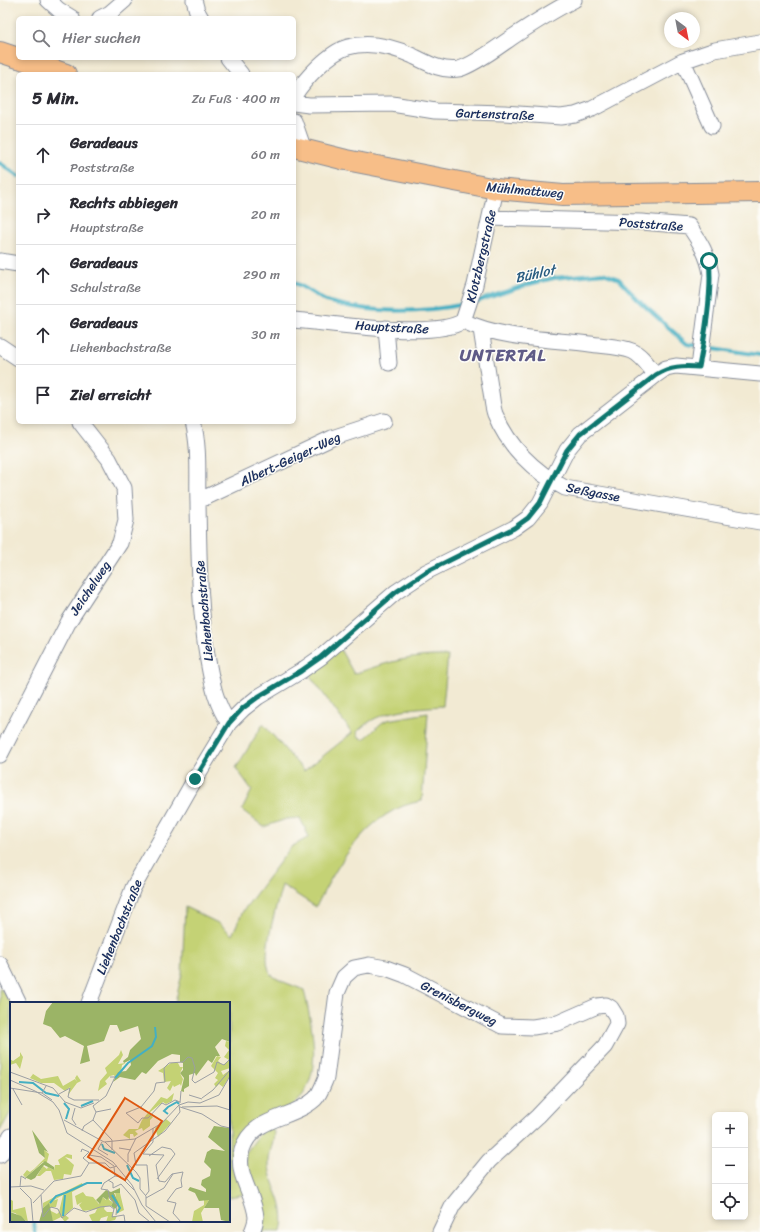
<!DOCTYPE html>
<html lang="de">
<head>
<meta charset="utf-8">
<style>
  :root { --surface:#fff; --page:#f2f2f3; --text:#2b2b33; --muted:#7c7c81; --line:#e1e1e2 }
  body { margin:0; font-family:Sriracha,sans-serif; background:var(--page); color:var(--text) }
  .controls { position:absolute; right:12px; bottom:12px; display:grid; overflow:hidden; border-radius:6px; box-shadow:0 2px 6px #0003 }
  .controls button { width:36px; height:36px; display:grid; place-items:center; padding:0; border:0; border-bottom:1px solid var(--line); background:var(--surface); color:var(--text); font:20px sans-serif }
  .compass { position:absolute; left:664px; top:12px; width:36px; height:36px; border-radius:50%; background:var(--surface); box-shadow:0 2px 6px #0003; rotate:148deg }
  .stop { position:absolute; width:12px; height:12px; margin:-9px; border:3px solid #0f766e; border-radius:50%; background:#fff }
  .stop.end { background:#0f766e; border-color:#fff; box-shadow:0 1px 4px #0008 }
  .list { margin:0; padding:0; list-style:none }
  h2 { display:flex; justify-content:space-between; align-items:center; height:52px; margin:0; padding:0 16px; font-size:17px }
  h2 small { font-size:13px; font-weight:400; color:var(--muted) }
  .list li { display:grid; grid-template-columns:26px 1fr auto; gap:12px; align-items:center; box-sizing:border-box; height:60px; padding:0 16px; border-top:1px solid var(--line) }
  .list b { display:block; font-size:15px; white-space:nowrap }
  .list p { margin:0; font-size:13px; white-space:nowrap; color:var(--muted) }
  .list em { font-size:13px; font-style:normal; color:var(--muted) }
  .icon { flex:none; width:22px; height:22px; fill:none; stroke:currentColor; stroke-width:2; stroke-linecap:round; stroke-linejoin:round }
  .map { position:relative; flex:none; width:760px; height:1232px; overflow:hidden }
  .search { position:absolute; background:var(--surface); box-shadow:0 2px 6px #0003; left:16px; top:16px; width:280px; height:44px; display:flex; align-items:center; gap:10px; box-sizing:border-box; padding:0 14px; border-radius:6px; color:var(--muted); font-size:15px }
  .panel { position:absolute; background:var(--surface); box-shadow:0 2px 6px #0003; left:16px; top:72px; width:280px; height:352px; border-radius:6px }
  .map>svg:first-child { display:block }
  .green { fill:#c4d274; stroke:#708069 }
  .lines { fill:none; stroke-linecap:round; stroke-linejoin:round }
  .stream { stroke:#44afc2; stroke-width:4 }
  .minor-casing { stroke:#868c98; stroke-width:17 }
  .major-casing { stroke:#868c98; stroke-width:22 }
  .minor { stroke:#fff; stroke-width:15 }
  .major { stroke:#f7be88; stroke-width:20 }
  .route { stroke:#0f766e; stroke-width:5 }
  .labels { text-anchor:middle; dominant-baseline:central; stroke-width:3; stroke-linejoin:round; paint-order:stroke }
  .street-label { font-size:13px; fill:#1b2f5e; stroke:#fdfcf7 }
  .water-label { font-size:14px; font-style:italic; fill:#295c81; stroke:#fdfcf7 }
  .district-label { font-size:17px; font-weight:bold; letter-spacing:1px; fill:#5f5b87; stroke:#fdfcf7 }
  .inset-river { fill:none; stroke:#44afc2; stroke-width:2 }
  .inset-road { fill:none; stroke:#9c9fa4; stroke-width:1 }
  .view { fill:#de5710; fill-opacity:0.15; stroke:#de5710; stroke-width:2 }
  .inset-edge { fill:none; stroke:#1b2f5e; stroke-width:2 }
</style>
</head>
<body>
<div class="map">
<svg width="760" height="1232" viewBox="0 0 760 1232">
  <rect width="100%" height="100%" fill="#fdfcf7"/>
  <filter id="ink" filterUnits="userSpaceOnUse"><feTurbulence type="fractalNoise" baseFrequency=".025" numOctaves="2"/><feDisplacementMap in="SourceGraphic" scale="8" xChannelSelector="R" yChannelSelector="G"/><feConvolveMatrix kernelMatrix="1 2 1 2 8 2 1 2 1" color-interpolation-filters="sRGB"/></filter>
  <filter id="wash" filterUnits="userSpaceOnUse"><feTurbulence type="fractalNoise" baseFrequency=".012" numOctaves="4" result="noise"/><feDisplacementMap in="SourceGraphic" scale="16" xChannelSelector="R" yChannelSelector="G"/><feGaussianBlur stdDeviation="0.9" result="paint"/><feColorMatrix in="noise" values="0 0 0 0 0 0 0 0 0 0 0 0 0 0 0 0 0 1.4 0 .05"/><feComposite in="paint" operator="in"/></filter>
  <g filter="url(#wash)">
    <rect width="100%" height="100%" fill="#f2ead3"/>
    <!-- green -->
    <path class="green" d="M 340,649 L 354,674 C 388,662 411,655 448,656 L 443,706 C 414,708 378,709 357,732 L 359,737 L 363,739 C 373,734 377,724 387,720 L 428,713 L 422,801 C 369,809 338,863 316,907 L 282,885 C 278,903 257,964 273,976 C 281,982 295,986 304,990 C 311,1023 324,1070 299,1100 C 288,1112 257,1127 242,1136 L 246,1194 L 229,1197 L 229,1003 L 175,1003 L 182,974 L 185,907 L 220,924 L 232,935 L 243,911 L 291,847 L 309,837 L 300,818 L 286,819 L 264,827 L 242,810 L 252,790 L 236,768 L 263,724 L 304,771 L 352,733 L 308,673 Z
      M 0,987 L 11,1003 L 11,1112 L 0,1131 Z
      M 264,1128 L 272,1129 L 274,1132 C 274,1143 268,1154 269,1165 C 271,1190 288,1203 281,1232 L 256,1232 L 245,1154 Z"/>
    <g class="lines">
      <!-- stream -->
      <path class="stream" d="M 0,163 L 18,176
        M 294,283 C 305,286 320,300 329,302 C 373,313 421,313 465,304
        M 472,303 L 529,284 L 554,278 L 603,273 L 619,279 L 637,299 L 687,344 L 760,355
        M 34,1221 L 35,1232"/>
    </g>
  </g>
  <g filter="url(#ink)">
    <g class="lines">
      <defs>
        <path id="minor" d="M 48,0 L 59,10 L 72,18
          M 194,0 L 197,11 L 201,18
          M 100,18 L 110,13 L 125,0
          M 228,58 L 241,74
          M 683,61 L 712,126
          M 294,96 C 304,80 329,52 348,47 C 370,41 393,47 413,56 C 427,63 443,72 459,69 C 474,65 498,47 511,38 C 532,24 552,11 574,0
          M 294,103 L 309,105 L 392,104 L 435,111 L 504,113 L 561,117 L 575,115 L 592,109 L 683,61 L 715,50 L 760,42
          M 294,121 L 304,150
          M 490,218 L 641,222 L 689,226 C 700,242 708,255 711,274 L 699,367
          M 0,261 L 18,264
          M 294,320 C 331,323 435,340 463,321
          M 463,321 C 502,339 548,339 590,344 C 603,346 620,346 632,351 C 642,355 649,367 656,375
          M 463,321 L 475,285 L 496,189
          M 386,328 L 389,363
          M 481,329 C 484,348 487,367 490,387 C 492,395 492,406 495,414 C 508,446 534,472 565,488 L 760,522
          M 0,346 L 18,358
          M 193,422 C 200,449 197,476 198,503 C 199,556 199,609 208,661 C 212,683 216,705 229,723
          M 198,501 L 332,438 L 384,421
          M 0,755 L 69,621 L 120,543 L 126,520 L 124,488 L 109,459 L 80,422
          M 0,964 L 19,1003
          M 89,1003 L 133,888 L 195,779 L 229,723 L 243,709 L 258,697 L 301,671 L 321,657 L 396,592 L 426,572 L 514,528 L 528,518 L 540,503 L 567,450 L 580,434 L 656,375 L 666,368 L 676,366 L 760,374
          M 0,1155 L 11,1136
          M 252,1232 C 254,1227 256,1222 256,1217 C 254,1193 235,1175 242,1150 C 252,1116 292,1120 315,1099 C 320,1094 323,1085 326,1078 L 337,993 L 344,977 L 354,968 L 369,965 L 386,968 L 405,975 L 502,1026 L 533,1027 L 558,1023 L 597,1006 L 606,1005 L 611,1008 L 616,1016 L 617,1024 L 605,1046 L 538,1116 L 489,1161 L 453,1205 L 440,1232"/>
        <path id="major" d="M 0,52 L 18,58
          M 19,58 L 66,74
          M 294,147 L 346,160 L 496,189 L 563,195 L 760,192"/>
      </defs>
      <!-- minor casing -->
      <use href="#minor" class="minor-casing"/>
      <!-- major casing -->
      <use href="#major" class="major-casing"/>
      <!-- minor -->
      <use href="#minor" class="minor"/>
      <!-- major -->
      <use href="#major" class="major"/>
    </g>
  </g>
  <g class="lines" filter="url(#ink)">
    <!-- route -->
    <path class="route" d="M 195,779 L 229,723 L 243,708 L 258,697 L 301,671 L 321,657 L 396,592 L 426,572 L 514,528 L 528,518 L 540,503 L 567,450 L 580,434 L 656,375 C 671,366 682,366 699,367 C 705,336 713,291 709,261"/>
  </g>
  <g class="labels">
    <!-- street labels -->
    <g class="street-label">
      <text transform="translate(495 114) rotate(2)">Gartenstraße</text>
      <text transform="translate(525 190) rotate(5)">Mühlmattweg</text>
      <text transform="translate(651 224) rotate(4)">Poststraße</text>
      <text transform="translate(481 256) rotate(-77)">Klotzbergstraße</text>
      <text transform="translate(392 327) rotate(3)">Hauptstraße</text>
      <text transform="translate(290 459) rotate(-25)">Albert-Geiger-Weg</text>
      <text transform="translate(593 492) rotate(11)">Seßgasse</text>
      <text transform="translate(90 588) rotate(-56)">Jeichelweg</text>
      <text transform="translate(204 611) rotate(-95)">Liehenbachstraße</text>
      <text transform="translate(119 927) rotate(-68)">Liehenbachstraße</text>
      <text transform="translate(459 1003) rotate(27)">Grenisbergweg</text>
    </g>
    <!-- water labels -->
    <g class="water-label">
      <text transform="translate(535 274) rotate(-12)">Bühlot</text>
    </g>
    <!-- district labels -->
    <g class="district-label">
      <text x="503" y="355">UNTERTAL</text>
    </g>
  </g>
  <!-- overview -->
  <g transform="translate(10 1002)">
    <rect width="220" height="220" fill="#f2ead3"/>
    <path d="M 216,39 L 220,40 L 220,66 L 211,69 L 213,73 L 220,68 L 220,74 L 213,85 L 209,82 L 206,85 L 204,82 L 208,78 L 205,76 L 208,71 L 201,64 L 207,54 L 211,55 L 208,59 L 213,63 L 219,58 L 214,55 L 219,48 L 215,44 ZM 111,48 L 113,53 L 108,62 L 116,61 L 112,63 L 111,70 L 105,75 L 104,73 L 100,74 L 95,79 L 97,82 L 88,89 L 90,79 L 97,71 L 95,66 L 109,53 ZM 10,50 L 13,55 L 10,67 L 6,61 L 0,63 L 0,57 L 3,59 L 10,54 ZM 161,61 L 168,61 L 170,65 L 173,65 L 170,71 L 173,77 L 171,84 L 170,82 L 164,85 L 163,83 L 160,89 L 157,86 L 161,79 L 154,80 L 153,71 L 148,69 ZM 20,70 L 31,77 L 48,74 L 53,84 L 65,77 L 67,80 L 65,76 L 67,73 L 71,79 L 67,81 L 58,93 L 60,85 L 55,89 L 44,81 L 31,81 L 20,76 L 23,72 ZM 164,91 L 162,99 L 156,102 L 153,100 L 139,111 L 143,115 L 140,118 L 140,124 L 133,129 L 132,126 L 125,129 L 128,132 L 124,135 L 123,132 L 120,132 L 120,137 L 113,133 L 119,127 L 128,127 L 132,118 L 151,95 L 157,97 ZM 156,117 L 161,121 L 148,135 L 145,126 ZM 33,147 L 39,152 L 37,160 L 33,160 L 16,175 L 13,173 L 17,168 L 20,170 L 24,167 L 35,156 ZM 57,152 L 62,153 L 62,157 L 55,155 L 64,163 L 61,173 L 54,172 L 53,177 L 44,178 L 41,169 L 36,169 L 30,174 L 27,174 L 33,164 L 37,167 L 38,165 L 44,168 L 45,163 L 50,163 L 48,158 ZM 72,181 L 73,184 L 62,190 L 63,206 L 55,213 L 59,216 L 55,220 L 51,215 L 43,219 L 39,208 L 47,212 L 49,210 L 53,193 L 42,199 L 48,197 L 46,205 L 39,206 L 38,202 L 33,206 L 33,201 ZM 73,190 L 76,194 L 83,195 L 89,202 L 93,195 L 96,198 L 99,195 L 99,198 L 103,200 L 101,204 L 95,204 L 94,207 L 97,210 L 103,210 L 102,214 L 107,214 L 105,218 L 96,220 L 98,214 L 91,216 L 89,220 L 82,219 L 79,213 L 85,211 L 87,207 L 73,209 L 69,203 L 72,200 L 67,203 L 65,194 ZM 105,190 L 110,191 L 114,208 L 106,212 L 108,205 ZM 0,197 L 3,199 L 3,208 L 15,205 L 18,220 L 5,211 L 0,210 ZM 194,198 L 199,198 L 191,211 L 193,220 L 182,220 L 184,209 L 194,203 Z" fill="#c4d274"/>
    <path d="M 43,0 L 220,0 L 220,40 L 212,37 L 205,45 L 210,54 L 206,54 L 202,61 L 198,58 L 186,74 L 185,71 L 179,73 L 179,84 L 174,87 L 174,90 L 171,89 L 174,76 L 170,71 L 173,68 L 173,61 L 170,60 L 170,53 L 162,52 L 148,59 L 136,72 L 132,70 L 125,78 L 110,75 L 103,80 L 108,70 L 116,69 L 121,63 L 120,58 L 114,61 L 113,59 L 118,55 L 120,48 L 131,37 L 128,24 L 110,30 L 107,23 L 100,23 L 94,39 L 77,44 L 80,59 L 70,62 L 74,44 L 55,34 L 50,36 L 41,25 L 33,22 L 36,9 ZM 204,124 L 220,126 L 220,220 L 211,218 L 209,206 L 194,206 L 199,198 L 189,199 L 185,191 L 178,188 L 180,185 L 196,190 L 196,187 L 191,183 L 192,178 L 200,174 L 201,167 L 194,160 L 197,150 L 202,147 L 215,149 L 198,135 ZM 22,128 L 38,150 L 34,148 L 35,156 L 29,151 ZM 35,159 L 44,165 L 44,168 L 34,163 L 25,176 L 21,178 L 12,174 L 16,175 ZM 110,186 L 110,191 L 104,191 L 109,202 L 105,207 L 101,204 L 103,200 L 99,195 L 97,198 L 93,195 L 90,202 L 86,198 L 96,188 L 101,190 ZM 39,201 L 43,219 L 49,220 L 29,220 L 33,206 ZM 0,210 L 11,214 L 17,220 L 0,220 Z" fill="#9bb466"/>
    <path class="inset-river" d="M 105,76 L 118,61 L 142,44 L 146,35 L 145,25M 9,80 L 23,81 L 36,91 L 49,94M 54,101 L 59,107 L 56,117M 71,104 L 83,99M 158,112 L 154,109 L 158,105 L 167,100 L 169,102M 92,142 L 94,147 L 105,151M 117,163 L 123,176 L 129,179M 55,191 L 77,181 L 92,181M 102,193 L 110,206 L 107,211M 40,201 L 46,194 L 55,191M 53,214 L 55,193"/>
    <path class="inset-road" d="M 0,70 L 43,86 L 55,100M 100,75 L 105,75 L 96,94 L 83,104 L 86,110 L 83,118 L 102,138 L 102,148M 0,78 L 25,89 L 43,100 L 49,108 L 57,131 L 103,160 L 122,183 L 132,203 L 146,220M 0,86 L 32,91 L 36,84M 60,86 L 58,95 L 64,98 L 89,98M 3,87 L 12,103M 32,91 L 42,98M 49,92 L 60,86M 179,93 L 192,97M 192,96 L 203,88 L 220,68M 55,100 L 71,106 L 84,101M 170,100 L 165,98 L 156,103 L 152,101 L 138,116 L 132,116 L 128,121 L 116,111 L 131,105 L 144,89 L 146,81 L 155,80 L 154,66 L 159,61 L 173,60 L 178,55 L 182,56 L 185,66 L 182,78 L 185,81 L 204,70 L 207,60 L 214,63 L 220,57M 170,101 L 171,89M 170,105 L 192,112 L 211,124 L 220,126M 172,105 L 207,104 L 220,108M 65,106 L 62,117 L 66,123M 86,110 L 101,107M 54,118 L 94,140 L 125,137 L 152,121 L 169,103 L 178,100 L 190,101 L 209,93 L 220,74M 143,126 L 143,140 L 133,152 L 154,153 L 146,163 L 149,179 L 155,180 L 162,172 L 173,170 L 171,178 L 172,185 L 166,187 L 157,199 L 166,201 L 163,211 L 171,220M 72,129 L 74,124 L 83,118M 92,140 L 88,147 L 98,153M 95,140 L 126,170 L 130,176 L 130,187 L 136,194 L 136,204 L 160,220M 109,146 L 121,148M 71,150 L 72,147 L 79,150 L 73,156 L 79,161M 79,153 L 91,155 L 104,164M 139,154 L 152,145 L 161,147 L 165,152 L 147,177M 118,160 L 118,152 L 126,136M 104,165 L 105,174 L 94,181 L 91,187 L 98,188 L 100,197 L 107,203 L 106,213M 105,174 L 111,175 L 124,188M 98,178 L 103,181 L 103,186 L 111,182 L 125,198 L 129,211 L 140,220M 0,185 L 21,184 L 34,188M 10,185 L 11,174 L 16,177M 10,186 L 21,197 L 23,220M 31,193 L 33,215 L 41,205 L 48,207 L 52,216 L 64,206 L 76,210 L 90,205 L 100,204 L 104,207 L 102,215 L 114,213 L 115,220M 136,193 L 139,189 L 137,163 L 126,163 L 124,151 L 155,129 L 170,110 L 169,103M 136,196 L 154,186 L 163,172M 23,201 L 44,179 L 71,174 L 79,161 L 95,161 L 100,166 L 107,164"/>
    <path class="view" d="M 115,96 L 152,119 L 115,178 L 78,155 Z"/>
    <rect width="220" height="220" class="inset-edge"/>
  </g>
</svg>
<div class="controls">
<button>+</button>
<button>−</button>
<button><svg class="icon" aria-label="locate" viewBox="0 0 24 24"><circle cx="12" cy="12" r="6"/><path d="M12 2v4M12 18v4M2 12h4M18 12h4"/></svg></button>
</div>
<svg class="compass" viewBox="-18 -18 36 36"><path d="M0-13l5 13h-10z" fill="#e53935"/><path d="M0 13l5-13h-10z" fill="#7c7c81"/></svg>
<div class="stop" style="left:709px;top:261px"></div>
<div class="stop end" style="left:195px;top:779px"></div>
<div class="search"><svg class="icon" aria-label="search" viewBox="0 0 24 24"><circle cx="10" cy="10" r="6"/><path d="M15 15l6 6"/></svg>Hier suchen</div>
<section class="panel">
<h2>5 Min.<small>Zu Fuß · 400 m</small></h2>
<ul class="list">
<li><svg class="icon" aria-label="ahead" viewBox="0 0 24 24"><path d="M12 20V5M6 11l6-6 6 6"/></svg><div><b>Geradeaus</b><p>Poststraße</p></div><em>60 m</em></li>
<li><svg class="icon" aria-label="right" viewBox="0 0 24 24"><path d="M7 20v-9h11M14 6l5 5-5 5"/></svg><div><b>Rechts abbiegen</b><p>Hauptstraße</p></div><em>20 m</em></li>
<li><svg class="icon" aria-label="ahead" viewBox="0 0 24 24"><path d="M12 20V5M6 11l6-6 6 6"/></svg><div><b>Geradeaus</b><p>Schulstraße</p></div><em>290 m</em></li>
<li><svg class="icon" aria-label="ahead" viewBox="0 0 24 24"><path d="M12 20V5M6 11l6-6 6 6"/></svg><div><b>Geradeaus</b><p>Liehenbachstraße</p></div><em>30 m</em></li>
<li><svg class="icon" aria-label="arrive" viewBox="0 0 24 24"><path d="M6 21V4h12l-3 4 3 4H6"/></svg><div><b>Ziel erreicht</b></div></li>
</ul>
</section>
</div>
</body>
</html>
